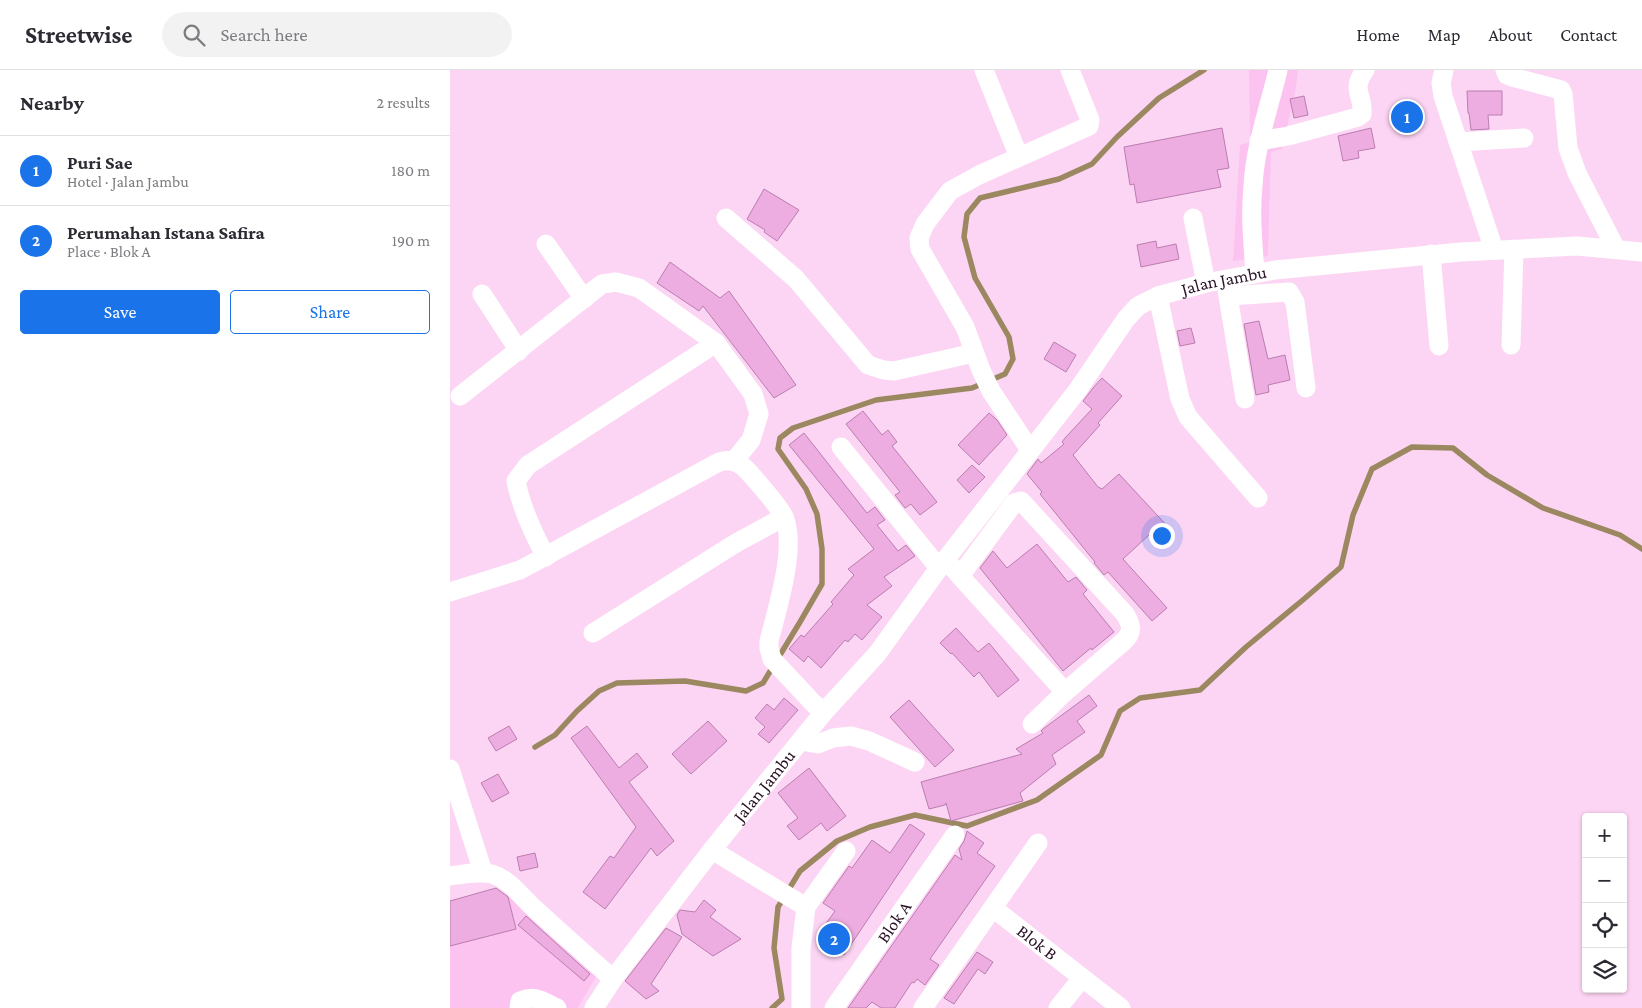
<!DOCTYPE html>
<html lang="en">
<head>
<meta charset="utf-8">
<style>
  :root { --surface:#fff; --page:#f2f2f3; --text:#2b2b33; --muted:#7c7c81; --line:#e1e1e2; --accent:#1a73e8 }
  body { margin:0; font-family:"Crimson Pro",serif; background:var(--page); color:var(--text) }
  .controls { position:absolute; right:15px; bottom:15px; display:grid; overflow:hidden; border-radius:5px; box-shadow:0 1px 4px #0004 }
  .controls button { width:45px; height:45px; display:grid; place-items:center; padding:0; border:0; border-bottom:1px solid var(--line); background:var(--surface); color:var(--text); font:25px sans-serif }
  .you { position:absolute; left:711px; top:465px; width:18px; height:18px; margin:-12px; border:4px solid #fff; border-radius:50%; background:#1a73e8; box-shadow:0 0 0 8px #1a73e833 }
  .badge { display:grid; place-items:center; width:32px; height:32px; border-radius:50%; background:var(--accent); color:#fff; font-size:16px; font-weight:700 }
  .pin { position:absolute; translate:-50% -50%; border:2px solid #fff; box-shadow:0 1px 5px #0006 }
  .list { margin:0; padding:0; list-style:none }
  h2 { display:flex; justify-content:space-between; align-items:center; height:65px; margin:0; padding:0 20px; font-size:21px }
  h2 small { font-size:16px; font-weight:400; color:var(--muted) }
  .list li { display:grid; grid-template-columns:32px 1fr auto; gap:15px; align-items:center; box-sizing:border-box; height:70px; padding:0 20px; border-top:1px solid var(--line) }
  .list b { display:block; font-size:19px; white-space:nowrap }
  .list p { margin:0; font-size:16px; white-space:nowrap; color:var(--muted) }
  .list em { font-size:16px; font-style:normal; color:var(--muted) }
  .actions { display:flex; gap:10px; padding:15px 20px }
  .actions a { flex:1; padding:11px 0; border:1px solid var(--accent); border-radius:5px; text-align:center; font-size:18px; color:var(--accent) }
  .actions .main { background:var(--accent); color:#fff }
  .icon { flex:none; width:28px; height:28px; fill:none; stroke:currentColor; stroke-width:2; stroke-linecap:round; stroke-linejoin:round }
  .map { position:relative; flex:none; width:1192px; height:938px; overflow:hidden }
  header { display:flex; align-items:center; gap:30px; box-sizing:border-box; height:70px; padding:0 25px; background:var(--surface); border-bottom:1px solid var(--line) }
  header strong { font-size:24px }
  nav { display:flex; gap:28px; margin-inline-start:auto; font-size:18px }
  .search { width:350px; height:45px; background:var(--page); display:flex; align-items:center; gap:12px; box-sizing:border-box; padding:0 18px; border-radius:28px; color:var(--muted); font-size:19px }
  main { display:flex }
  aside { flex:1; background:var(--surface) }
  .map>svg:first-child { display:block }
  .built { fill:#fcc3f0 }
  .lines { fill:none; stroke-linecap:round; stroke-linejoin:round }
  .stream { stroke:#9b8861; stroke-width:5.5 }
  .building { fill:#edade1; stroke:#ba7daf }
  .minor { stroke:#fff; stroke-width:19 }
  .labels { text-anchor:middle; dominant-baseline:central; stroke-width:4; stroke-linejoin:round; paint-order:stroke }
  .street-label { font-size:18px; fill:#2a1326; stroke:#f9ecf6 }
</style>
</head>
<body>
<header>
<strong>Streetwise</strong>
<div class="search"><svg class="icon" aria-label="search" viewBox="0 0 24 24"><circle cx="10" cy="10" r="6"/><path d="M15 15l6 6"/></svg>Search here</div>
<nav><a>Home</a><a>Map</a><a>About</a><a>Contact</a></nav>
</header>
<main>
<aside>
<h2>Nearby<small>2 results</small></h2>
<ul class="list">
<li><span class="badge">1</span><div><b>Puri Sae</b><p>Hotel · Jalan Jambu</p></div><em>180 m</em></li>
<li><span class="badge">2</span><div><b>Perumahan Istana Safira</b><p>Place · Blok A</p></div><em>190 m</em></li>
</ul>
<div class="actions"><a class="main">Save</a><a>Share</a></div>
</aside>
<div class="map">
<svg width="1192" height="938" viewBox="0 0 1192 938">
  <rect width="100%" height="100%" fill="#fdd5f4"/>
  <!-- built -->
  <path class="built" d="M 799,0 L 848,0 L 846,18 L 832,79 L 821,82 L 818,186 L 783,191 L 790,75 L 800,72 Z
    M 62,823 L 148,903 L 128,938 L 0,938 L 0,837 Z"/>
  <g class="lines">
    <!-- stream -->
    <path class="stream" d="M 85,677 L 105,665 L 127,641 L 149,621 L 167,613 L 235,611 L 296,621 L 313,613 L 350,552 L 372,514 L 372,479 L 367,444 L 356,419 L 328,379 L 330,368 L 343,358 L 426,330 L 522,318 L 555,304 L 563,289 L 559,267 L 525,208 L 514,167 L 517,144 L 530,128 L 609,109 L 642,94 L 667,67 L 709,28 L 754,0
      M 322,938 L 332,929 L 324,878 L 328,837 L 350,801 L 387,771 L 420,757 L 465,745 L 517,756 L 587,730 L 651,685 L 670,641 L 690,628 L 750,620 L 796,577 L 854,529 L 891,497 L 903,445 L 922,399 L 962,377 L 1003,378 L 1037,405 L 1093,438 L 1170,465 L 1192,479"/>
  </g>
  <!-- building -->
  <path class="building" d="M 1017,21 L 1052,21 L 1052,45 L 1038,45 L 1039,59 L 1021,60 L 1019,43 L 1018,43 Z
    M 854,26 L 858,45 L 844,48 L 840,29 Z
    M 772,58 L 779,98 L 767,100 L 771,117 L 687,133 L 684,114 L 680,115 L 674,77 Z
    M 921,58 L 925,78 L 908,81 L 909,88 L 893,91 L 888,66 Z
    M 314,119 L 349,140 L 327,171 L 314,162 L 315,160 L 297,149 Z
    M 706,171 L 707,178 L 726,174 L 729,189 L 691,197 L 687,175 Z
    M 220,192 L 270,228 L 279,221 L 346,315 L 324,328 L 253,236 L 249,241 L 207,213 Z
    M 809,251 L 818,289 L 835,285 L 840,310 L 818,315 L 819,322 L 806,325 L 794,254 Z
    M 741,258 L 745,273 L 730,276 L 727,261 Z
    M 604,272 L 626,285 L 616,302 L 594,289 Z
    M 652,308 L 672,326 L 648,353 L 650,355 L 623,385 L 648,417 L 652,419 L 669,404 L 720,459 L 706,471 L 700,464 L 673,489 L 717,538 L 702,551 L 658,502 L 654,505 L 644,493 L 645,492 L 590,424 L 592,422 L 577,404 L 588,389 L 591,393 L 614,374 L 612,372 L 615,368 L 642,339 L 633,331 L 643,318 Z
    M 413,341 L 432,365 L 438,360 L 447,372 L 442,376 L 487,432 L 470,445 L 461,434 L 455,438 L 445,425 L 450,422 L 396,354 Z
    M 539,343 L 547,350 L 557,365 L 529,395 L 508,375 Z
    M 354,363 L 417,443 L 425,437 L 435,450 L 427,455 L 448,481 L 456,475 L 465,486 L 434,507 L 442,516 L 417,535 L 432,547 L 412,570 L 405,564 L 398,572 L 395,570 L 371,598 L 358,586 L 354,592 L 339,579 L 351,565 L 354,567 L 383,534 L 381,532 L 404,505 L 398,499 L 424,479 L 339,375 Z
    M 522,395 L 535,407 L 519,423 L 507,410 Z
    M 587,474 L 618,512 L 626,507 L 637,520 L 633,524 L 664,562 L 642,580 L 641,578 L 613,601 L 530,498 L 543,481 L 557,498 Z
    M 506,558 L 528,582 L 539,573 L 569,610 L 548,627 L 529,602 L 524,607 L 502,583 L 501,584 L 490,573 Z
    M 639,625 L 647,636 L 627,651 L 635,662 L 602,685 L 606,694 L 570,723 L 573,731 L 501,751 L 496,733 L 495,735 L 479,739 L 471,712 L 572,684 L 566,679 L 593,663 L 591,661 L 593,659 Z
    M 334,628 L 348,640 L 319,673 L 308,664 L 315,657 L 305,648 L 317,634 L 324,640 Z
    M 459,630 L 504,680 L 485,697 L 440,647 Z
    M 258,651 L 277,671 L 241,704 L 222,684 Z
    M 59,656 L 67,669 L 46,681 L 38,668 Z
    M 137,656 L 169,698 L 187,683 L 198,697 L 179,712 L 224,771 L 207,786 L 201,778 L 155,839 L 133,822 L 160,786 L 164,788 L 186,757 L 121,668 Z
    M 359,698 L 396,746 L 377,761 L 371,753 L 349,770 L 337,756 L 348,748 L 328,723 Z
    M 48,704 L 59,723 L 42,732 L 31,713 Z
    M 460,754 L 475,764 L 394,885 L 367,866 L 385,841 L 373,833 L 399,796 L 402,798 L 422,770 L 440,783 Z
    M 517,761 L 534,773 L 527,783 L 545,796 L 480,889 L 489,895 L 475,915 L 467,909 L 464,913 L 462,912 L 445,938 L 431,938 L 422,932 L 416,938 L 398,938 L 505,785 L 512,790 L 509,779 L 514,771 Z
    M 85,783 L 88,797 L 70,801 L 67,787 Z
    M 46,818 L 58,827 L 66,859 L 0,876 L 0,831 Z
    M 254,830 L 266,840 L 260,847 L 291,869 L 263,886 L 232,864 L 227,845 L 230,840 L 245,842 Z
    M 76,846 L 140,904 L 134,911 L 68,855 Z
    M 216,858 L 232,867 L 201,914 L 209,921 L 196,929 L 175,911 Z
    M 527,882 L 543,892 L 535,904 L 528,899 L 504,934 L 494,928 Z"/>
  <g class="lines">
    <!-- minor -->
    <g class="minor">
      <path d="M 534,0 L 569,87"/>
      <path d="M 994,0 L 991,13 L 993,26 L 1044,180"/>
      <path d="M 1055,0 L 1057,5 L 1062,7 L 1111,20 L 1113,24 L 1118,78 L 1127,103 L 1166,179"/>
      <path d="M 809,71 L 838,66 L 908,47 L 912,44 C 914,23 900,22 915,0"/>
      <path d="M 1008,72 L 1074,68"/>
      <path d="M 276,148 L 346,209 L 418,295 L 434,300 L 444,301 L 524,283"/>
      <path d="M 743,148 L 756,213"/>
      <path d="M 96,174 L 134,229"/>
      <path d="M 981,184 L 989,276"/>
      <path d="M 805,203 C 803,174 800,145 803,116 C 805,76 819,38 828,0"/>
      <path d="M 776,214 L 795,329"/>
      <path d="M 32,224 L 69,281"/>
      <path d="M 708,226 L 730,329 L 738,347 L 808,428"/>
      <path d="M 779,226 L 839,222 L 845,232 L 856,318"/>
      <path d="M 1061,275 L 1064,179"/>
      <path d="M 10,326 L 152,214 L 166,212 L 189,218 L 266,273 L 303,324 L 309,344 L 301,370 L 284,391"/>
      <path d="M 391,377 L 489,498"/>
      <path d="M 580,380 L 541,321 L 531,300 L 515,257 L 470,179 L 469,168 L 475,154 L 500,121 L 529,105 L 639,56 L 640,50 L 620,0"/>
      <path d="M 96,487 C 83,463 71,437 66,411 L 78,395 L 266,273"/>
      <path d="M 496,490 L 510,506 L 615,622 L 674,571 C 684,562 681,554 675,544 L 571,431 L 564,433 L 510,506"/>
      <path d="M 0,522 L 70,500 L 269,392 C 285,387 294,396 304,408 C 311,416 330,438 334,447 C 347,476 327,540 319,571 L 319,578 L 322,589 L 364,634 L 374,642"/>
      <path d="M 143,563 L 286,473 L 334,447"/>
      <path d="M 582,654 L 615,622"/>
      <path d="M 351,671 L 368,674 L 383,668 L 401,666 L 419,671 L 465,692"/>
      <path d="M 0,699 L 33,802"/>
      <path d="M 262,780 L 356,837"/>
      <path d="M 0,806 C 13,804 29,801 42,804 C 61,810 72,828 86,840 C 111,863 137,886 163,909"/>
      <path id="s1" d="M 543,838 L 671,938"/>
      <path d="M 69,938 L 70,931 C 85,924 94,932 107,938"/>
      <path id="s2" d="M 144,938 L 163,909 L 262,780 L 374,642 L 427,584 L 489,498 L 627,321 L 676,249 L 688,236 L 708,226 L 756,213 L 825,200 L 1011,182 L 1127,176 L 1192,182"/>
      <path d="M 351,938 L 351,878 L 356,837 L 396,781"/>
      <path id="s3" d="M 384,938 L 505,765"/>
      <path d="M 473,938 L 588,773"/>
      <path d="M 608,938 L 632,908"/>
    </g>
  </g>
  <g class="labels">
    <!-- street labels -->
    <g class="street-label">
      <text stroke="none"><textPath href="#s2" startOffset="979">Jalan Jambu</textPath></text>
      <text stroke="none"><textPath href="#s2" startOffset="280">Jalan Jambu</textPath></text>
      <text stroke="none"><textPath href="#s3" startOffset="105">Blok A</textPath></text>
      <text stroke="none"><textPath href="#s1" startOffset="56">Blok B</textPath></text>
    </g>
  </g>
</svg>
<div class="controls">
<button>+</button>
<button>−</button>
<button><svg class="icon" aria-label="locate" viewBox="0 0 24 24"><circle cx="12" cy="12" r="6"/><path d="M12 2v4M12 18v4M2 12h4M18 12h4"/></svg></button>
<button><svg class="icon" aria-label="layers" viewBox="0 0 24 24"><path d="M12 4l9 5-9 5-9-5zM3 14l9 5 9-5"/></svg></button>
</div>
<div class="you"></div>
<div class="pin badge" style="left:957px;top:47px">1</div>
<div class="pin badge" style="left:384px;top:869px">2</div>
</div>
</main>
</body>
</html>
